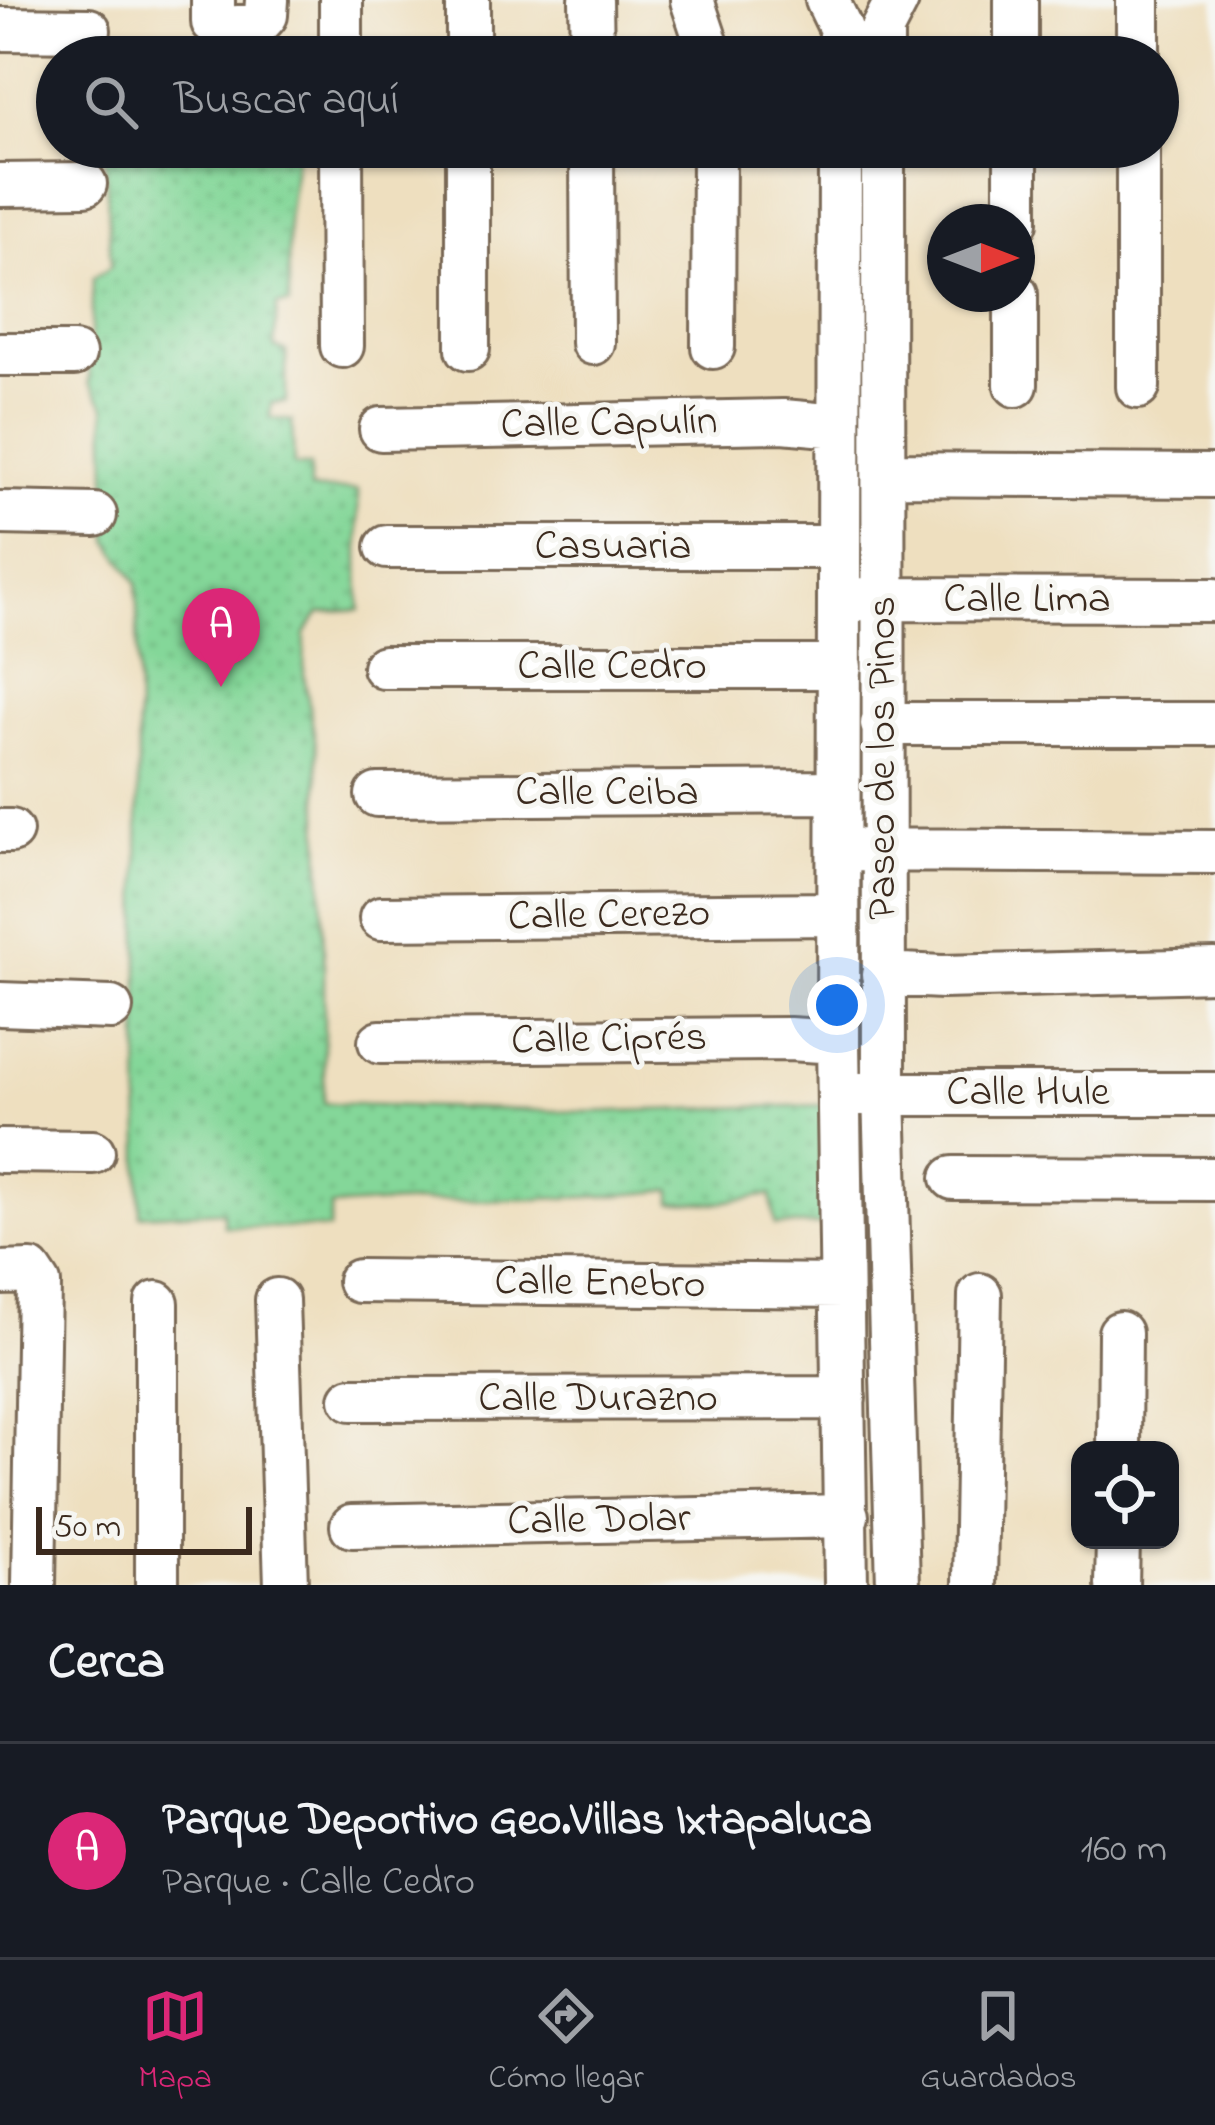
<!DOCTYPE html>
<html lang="es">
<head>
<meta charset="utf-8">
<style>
  :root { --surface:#171b24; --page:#242831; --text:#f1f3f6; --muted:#9ea1a6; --line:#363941; --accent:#db2777 }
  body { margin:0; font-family:"Indie Flower",sans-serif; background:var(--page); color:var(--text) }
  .controls { position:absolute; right:36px; bottom:36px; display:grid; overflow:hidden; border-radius:24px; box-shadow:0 3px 9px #0004 }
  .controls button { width:108px; height:108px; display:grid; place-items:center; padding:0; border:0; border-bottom:3px solid var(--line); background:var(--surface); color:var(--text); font:60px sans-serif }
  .compass { position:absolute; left:927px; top:204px; width:108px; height:108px; border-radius:50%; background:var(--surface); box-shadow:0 3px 9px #0004; rotate:90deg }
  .scale { position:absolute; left:36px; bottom:30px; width:216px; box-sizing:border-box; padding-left:12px; border:6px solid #3b2a1e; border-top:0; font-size:33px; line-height:42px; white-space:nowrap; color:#3b2a1e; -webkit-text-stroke:9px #f6f6f2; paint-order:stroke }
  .you { position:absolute; left:837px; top:1005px; width:42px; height:42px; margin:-30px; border:9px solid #fff; border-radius:50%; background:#1a73e8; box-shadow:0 0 0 18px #1a73e833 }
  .badge { display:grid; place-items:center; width:78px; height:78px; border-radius:50%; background:var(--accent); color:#fff; font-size:39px; font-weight:700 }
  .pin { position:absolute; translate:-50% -99px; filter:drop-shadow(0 3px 6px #0008) }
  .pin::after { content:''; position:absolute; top:63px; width:42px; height:36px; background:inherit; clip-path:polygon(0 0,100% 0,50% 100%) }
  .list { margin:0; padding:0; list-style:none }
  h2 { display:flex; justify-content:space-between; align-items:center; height:156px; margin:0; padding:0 48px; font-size:51px }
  h2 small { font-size:39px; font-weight:400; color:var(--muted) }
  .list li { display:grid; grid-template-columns:78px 1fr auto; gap:36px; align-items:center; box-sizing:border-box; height:216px; padding:0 48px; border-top:3px solid var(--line) }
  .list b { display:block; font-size:45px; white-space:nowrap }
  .list p { margin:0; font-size:39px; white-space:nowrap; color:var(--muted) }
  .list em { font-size:39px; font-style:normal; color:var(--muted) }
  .icon { flex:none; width:66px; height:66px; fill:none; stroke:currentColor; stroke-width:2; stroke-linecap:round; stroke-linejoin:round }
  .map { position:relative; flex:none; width:1215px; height:1585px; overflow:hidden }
  .search { position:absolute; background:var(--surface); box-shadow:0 3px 9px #0004; left:36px; right:36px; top:36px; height:132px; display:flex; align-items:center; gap:30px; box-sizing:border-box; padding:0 42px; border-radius:66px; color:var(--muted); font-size:45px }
  .sheet { height:372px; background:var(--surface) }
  nav { display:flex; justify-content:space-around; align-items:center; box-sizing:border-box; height:168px; border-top:3px solid var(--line); background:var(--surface); font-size:33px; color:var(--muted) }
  nav a { display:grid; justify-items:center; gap:6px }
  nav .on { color:var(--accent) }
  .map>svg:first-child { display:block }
  .park { fill:url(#park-dots); stroke:#60805c; stroke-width:3 }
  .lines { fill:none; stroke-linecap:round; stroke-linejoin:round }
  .minor-casing { stroke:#7a6956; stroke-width:48 }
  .minor { stroke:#fff; stroke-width:42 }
  .labels { text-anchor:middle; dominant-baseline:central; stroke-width:10; stroke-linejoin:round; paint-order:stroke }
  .street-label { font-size:42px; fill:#3b2a1e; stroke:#f6f6f2 }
</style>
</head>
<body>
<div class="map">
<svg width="1215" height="1585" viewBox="0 0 1215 1585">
  <defs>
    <pattern id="park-dots" width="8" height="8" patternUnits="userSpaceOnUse" patternTransform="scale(3)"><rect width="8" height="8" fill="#84d799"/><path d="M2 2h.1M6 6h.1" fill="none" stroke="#73b983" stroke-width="1.8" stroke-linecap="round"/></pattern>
  </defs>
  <rect width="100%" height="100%" fill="#f6f6f2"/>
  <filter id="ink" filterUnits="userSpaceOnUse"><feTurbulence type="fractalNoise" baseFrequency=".00833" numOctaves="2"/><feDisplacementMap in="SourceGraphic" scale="24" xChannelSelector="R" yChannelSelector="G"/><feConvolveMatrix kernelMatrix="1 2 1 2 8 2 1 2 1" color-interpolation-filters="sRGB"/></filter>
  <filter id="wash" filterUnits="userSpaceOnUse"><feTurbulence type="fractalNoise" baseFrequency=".004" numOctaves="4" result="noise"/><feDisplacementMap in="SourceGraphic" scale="48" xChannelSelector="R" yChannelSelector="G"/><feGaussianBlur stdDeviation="2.7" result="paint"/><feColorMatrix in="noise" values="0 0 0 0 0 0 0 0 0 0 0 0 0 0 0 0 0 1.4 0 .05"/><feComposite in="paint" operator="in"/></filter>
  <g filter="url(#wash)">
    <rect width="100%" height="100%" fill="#eedfbf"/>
    <!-- park -->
    <path class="park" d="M 116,147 L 297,147 L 288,221 L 289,304 L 277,305 L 274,348 L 286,351 L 286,402 L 271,403 L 270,418 L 292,421 L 294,466 L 310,466 L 310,490 L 358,490 L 360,610 L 320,613 L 305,634 L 304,675 L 317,751 L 324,952 L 324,1103 L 586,1112 L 826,1105 L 830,1225 L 775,1225 L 771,1195 L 714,1203 L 672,1202 L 672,1190 C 558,1204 445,1197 331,1207 L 329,1229 L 224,1226 L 223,1211 L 140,1215 L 137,583 L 109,541 L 105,406 L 89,383 L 93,278 L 111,266 L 105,152 Z"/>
  </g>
  <g filter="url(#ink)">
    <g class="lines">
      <defs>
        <path id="minor" d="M 213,0 L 213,22 L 222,28 L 256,26 L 266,15 L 267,0
          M 341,0 L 341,57
          M 468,0 L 468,57
          M 591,0 L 592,57
          M 692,0 L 711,57
          M 827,0 L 841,29 L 840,57
          M 1016,0 L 1016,57
          M 1138,0 L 1138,57
          M 0,29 L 89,30
          M 882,57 L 882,29 L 897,0
          M 341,147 L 342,346
          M 468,147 L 468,349
          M 592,147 L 593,343
          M 840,147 L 838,1042 L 846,1585
          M 883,147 L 884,1093 L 898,1585
          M 1016,147 L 1016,222
          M 1138,147 L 1138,387
          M 0,185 L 85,184
          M 1016,294 L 1016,385
          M 713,347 L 714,147
          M 0,354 L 74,354
          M 381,429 L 783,421 L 838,426
          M 885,474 L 1215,476
          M 0,513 L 95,515
          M 387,547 L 839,547
          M 858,599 L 1215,600
          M 384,667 L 840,667
          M 882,724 L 1215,724
          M 377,795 L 838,792
          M 0,831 L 11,831
          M 857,850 L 1215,852
          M 381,918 L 838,914
          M 883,974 L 942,977 L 1215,970
          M 0,1004 L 111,1008
          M 380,1042 L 789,1039 L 838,1042
          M 855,1094 L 1215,1094
          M 0,1151 L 93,1152
          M 953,1178 L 1215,1179
          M 0,1273 L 31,1272 L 39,1284 L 34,1585
          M 359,1281 L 841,1286
          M 277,1300 L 286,1585
          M 157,1303 L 157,1585
          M 352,1399 L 844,1398
          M 1119,1450 L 1120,1333
          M 352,1526 L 847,1516
          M 975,1585 L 980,1295
          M 1117,1585 L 1118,1540"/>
      </defs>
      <!-- minor casing -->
      <use href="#minor" class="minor-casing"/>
      <!-- minor -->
      <use href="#minor" class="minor"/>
    </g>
  </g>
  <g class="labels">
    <!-- street labels -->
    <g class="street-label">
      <text transform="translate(609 424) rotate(-1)">Calle Capulín</text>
      <text x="613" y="547">Casuaria</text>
      <text x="1027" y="600">Calle Lima</text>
      <text x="612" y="667">Calle Cedro</text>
      <text transform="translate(883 758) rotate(-90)">Paseo de los Pinos</text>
      <text x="607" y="793">Calle Ceiba</text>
      <text transform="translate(609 916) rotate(-1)">Calle Cerezo</text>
      <text transform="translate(609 1040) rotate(-1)">Calle Ciprés</text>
      <text x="1028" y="1093">Calle Hule</text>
      <text transform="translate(600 1284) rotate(1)">Calle Enebro</text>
      <text x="598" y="1399">Calle Durazno</text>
      <text transform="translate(599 1521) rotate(-1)">Calle Dolar</text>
    </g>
  </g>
</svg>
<div class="controls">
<button><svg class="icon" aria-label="locate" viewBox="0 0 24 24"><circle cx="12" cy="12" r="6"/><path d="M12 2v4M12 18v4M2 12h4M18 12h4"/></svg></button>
</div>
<svg class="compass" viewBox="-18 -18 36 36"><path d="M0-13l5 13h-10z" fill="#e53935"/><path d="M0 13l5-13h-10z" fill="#9ea1a6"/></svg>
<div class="scale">50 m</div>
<div class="you"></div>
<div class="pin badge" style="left:221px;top:687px">A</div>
<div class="search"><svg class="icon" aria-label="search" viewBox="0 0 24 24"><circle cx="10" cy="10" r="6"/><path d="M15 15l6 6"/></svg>Buscar aquí</div>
</div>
<section class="sheet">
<h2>Cerca<small></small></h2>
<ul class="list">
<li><span class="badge">A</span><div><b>Parque Deportivo Geo.Villas Ixtapaluca</b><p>Parque · Calle Cedro</p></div><em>160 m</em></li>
</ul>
</section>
<nav>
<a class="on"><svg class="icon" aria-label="map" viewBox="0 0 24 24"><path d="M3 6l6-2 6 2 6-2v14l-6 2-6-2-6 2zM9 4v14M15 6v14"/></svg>Mapa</a>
<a><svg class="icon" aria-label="directions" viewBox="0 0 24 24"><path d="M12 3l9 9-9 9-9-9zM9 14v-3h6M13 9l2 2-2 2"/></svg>Cómo llegar</a>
<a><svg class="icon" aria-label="saved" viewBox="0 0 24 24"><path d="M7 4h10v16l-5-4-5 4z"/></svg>Guardados</a>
</nav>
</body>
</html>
